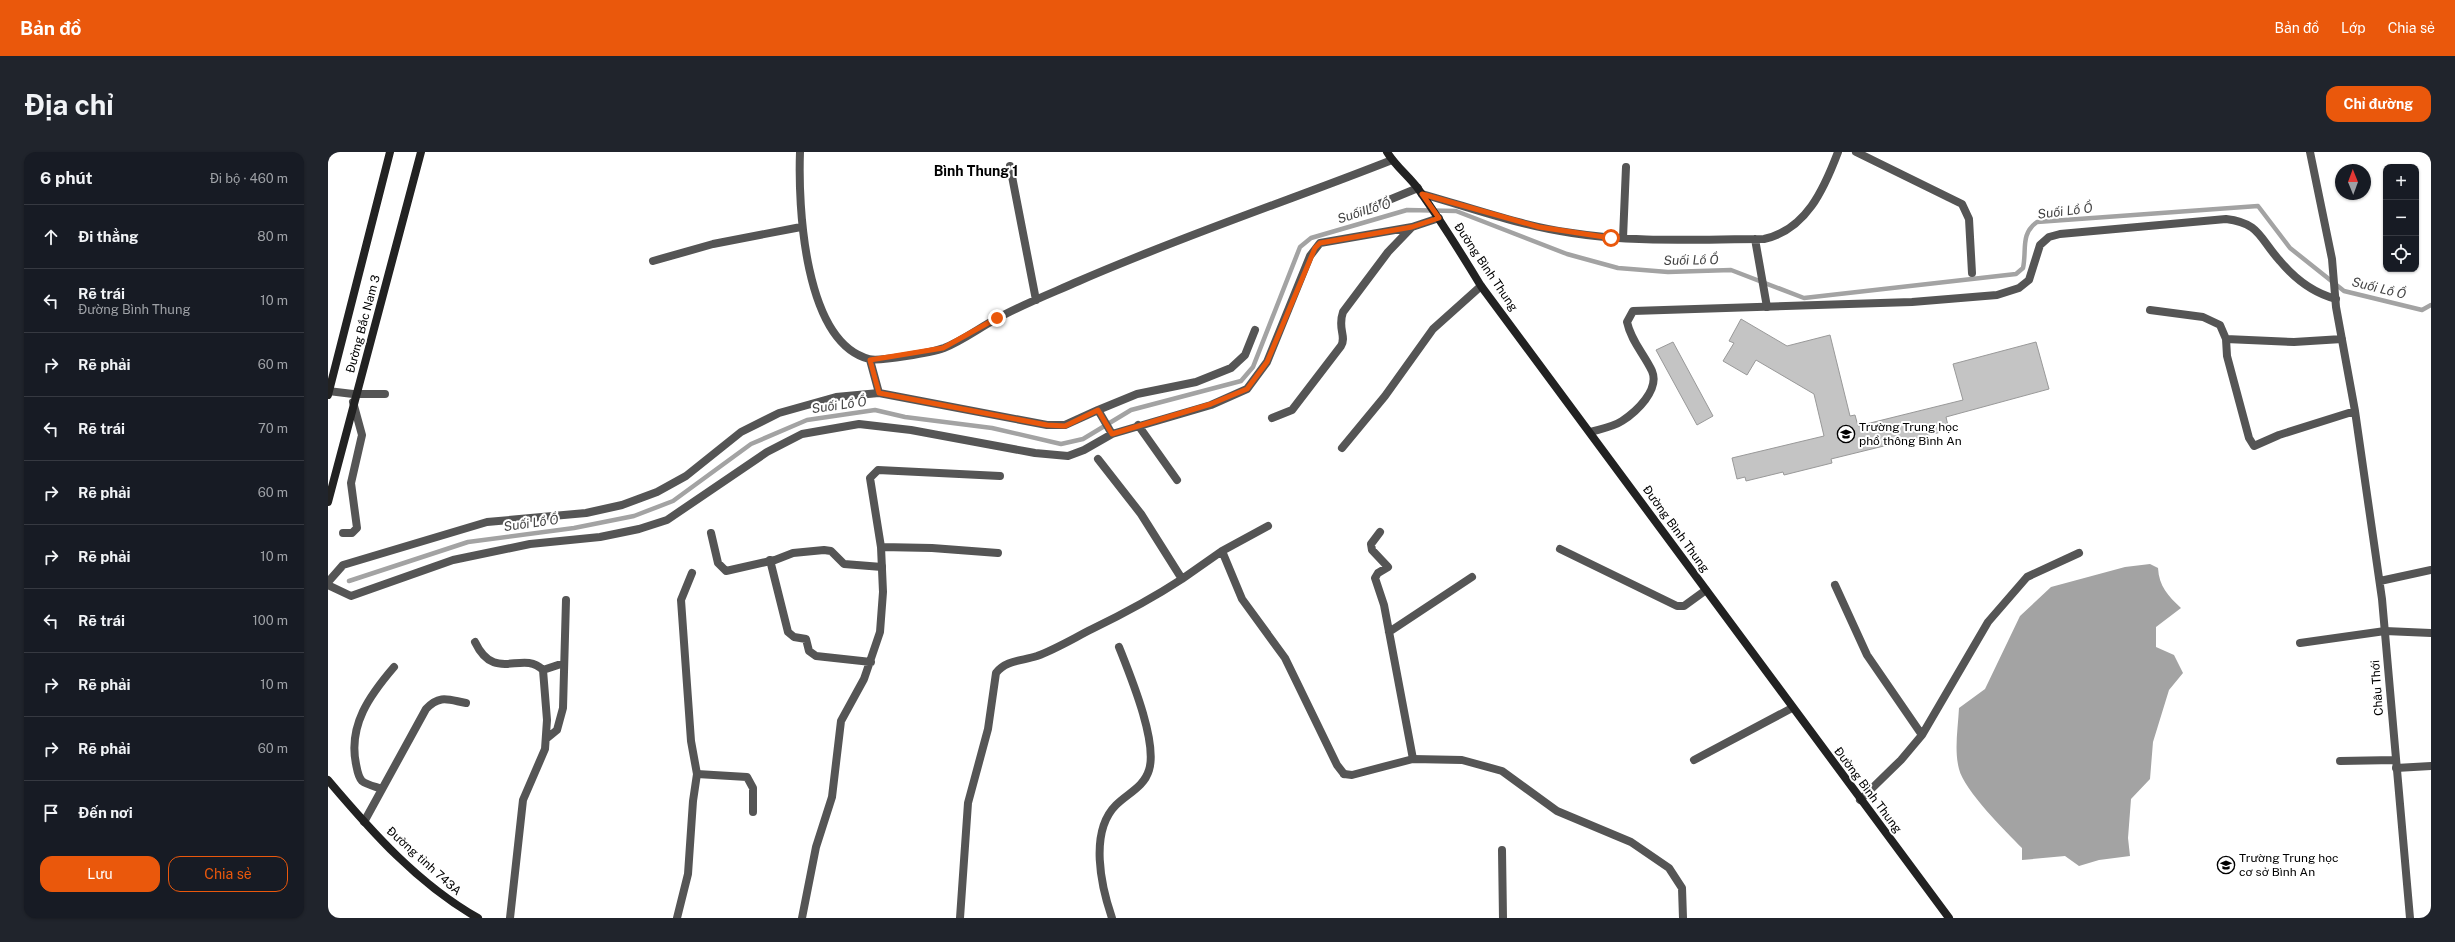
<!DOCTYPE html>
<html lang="vi">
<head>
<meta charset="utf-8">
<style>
  :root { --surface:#171b24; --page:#20242c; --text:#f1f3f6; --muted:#9ea1a6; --line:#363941; --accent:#ea580c }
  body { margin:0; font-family:"Public Sans",sans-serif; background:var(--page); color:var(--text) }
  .controls { position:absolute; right:12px; top:12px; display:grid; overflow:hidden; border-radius:8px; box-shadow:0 1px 3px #0004 }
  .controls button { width:36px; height:36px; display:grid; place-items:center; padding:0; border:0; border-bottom:1px solid var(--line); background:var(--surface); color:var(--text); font:20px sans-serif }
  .compass { position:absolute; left:2007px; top:12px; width:36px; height:36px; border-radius:50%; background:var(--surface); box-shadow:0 1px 3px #0004; rotate:359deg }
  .stop { position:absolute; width:12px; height:12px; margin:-9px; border:3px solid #ea580c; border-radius:50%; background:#fff }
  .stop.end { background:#ea580c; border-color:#fff; box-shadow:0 1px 4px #0008 }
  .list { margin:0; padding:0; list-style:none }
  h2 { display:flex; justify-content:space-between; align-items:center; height:52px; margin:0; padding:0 16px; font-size:17px }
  h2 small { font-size:13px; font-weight:400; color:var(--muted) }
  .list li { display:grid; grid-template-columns:26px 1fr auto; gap:12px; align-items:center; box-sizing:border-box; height:64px; padding:0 16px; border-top:1px solid var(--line) }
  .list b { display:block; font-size:15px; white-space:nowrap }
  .list p { margin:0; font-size:13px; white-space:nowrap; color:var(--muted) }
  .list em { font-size:13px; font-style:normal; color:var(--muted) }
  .actions { display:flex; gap:8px; padding:12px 16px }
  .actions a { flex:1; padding:9px 0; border:1px solid var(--accent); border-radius:12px; text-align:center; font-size:14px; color:var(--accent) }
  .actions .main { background:var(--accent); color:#fff }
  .icon { flex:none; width:22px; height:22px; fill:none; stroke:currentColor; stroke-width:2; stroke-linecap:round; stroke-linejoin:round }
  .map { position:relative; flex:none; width:2103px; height:766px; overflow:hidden; border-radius:12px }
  header { display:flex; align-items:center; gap:24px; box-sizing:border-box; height:56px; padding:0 20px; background:var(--accent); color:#fff }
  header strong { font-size:19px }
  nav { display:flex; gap:22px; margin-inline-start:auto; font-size:14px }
  .intro { display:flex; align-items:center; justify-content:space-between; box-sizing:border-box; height:96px; padding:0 24px }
  h1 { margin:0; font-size:28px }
  .button { padding:10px 18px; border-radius:12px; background:var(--accent); color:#fff; font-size:14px; font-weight:700 }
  main { display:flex; gap:24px; padding:0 24px }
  aside { flex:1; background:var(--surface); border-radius:12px; box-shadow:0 1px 3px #0004 }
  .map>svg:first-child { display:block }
  .water { fill:#a3a3a3 }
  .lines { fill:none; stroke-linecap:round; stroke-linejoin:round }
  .stream { stroke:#a3a3a3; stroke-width:4.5 }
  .building { fill:#c4c4c4; stroke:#999 }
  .lane { stroke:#555; stroke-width:8 }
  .street { stroke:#555; stroke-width:8 }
  .secondary { stroke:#222; stroke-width:8 }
  .route { stroke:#ea580c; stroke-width:5 }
  .labels { text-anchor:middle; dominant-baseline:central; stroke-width:4; stroke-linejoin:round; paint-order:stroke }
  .street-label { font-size:12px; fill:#000; stroke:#fff }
  .poi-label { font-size:12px; fill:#000; stroke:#fff; text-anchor:start }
  .water-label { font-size:13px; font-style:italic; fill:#444; stroke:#fff }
  .quarter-label { font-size:14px; font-weight:bold; fill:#000; stroke:#fff }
</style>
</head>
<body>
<header>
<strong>Bản đồ</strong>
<nav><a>Bản đồ</a><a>Lớp</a><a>Chia sẻ</a></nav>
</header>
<div class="intro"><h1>Địa chỉ</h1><a class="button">Chỉ đường</a></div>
<main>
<aside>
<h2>6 phút<small>Đi bộ · 460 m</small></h2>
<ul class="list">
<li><svg class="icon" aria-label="ahead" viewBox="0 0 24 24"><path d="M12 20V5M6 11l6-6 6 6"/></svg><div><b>Đi thẳng</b></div><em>80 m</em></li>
<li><svg class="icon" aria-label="left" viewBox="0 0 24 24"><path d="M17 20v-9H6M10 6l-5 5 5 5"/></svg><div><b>Rẽ trái</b><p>Đường Bình Thung</p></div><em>10 m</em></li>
<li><svg class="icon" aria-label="right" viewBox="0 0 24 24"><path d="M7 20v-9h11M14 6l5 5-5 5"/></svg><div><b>Rẽ phải</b></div><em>60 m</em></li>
<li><svg class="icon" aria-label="left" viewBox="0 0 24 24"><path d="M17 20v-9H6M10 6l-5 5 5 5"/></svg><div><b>Rẽ trái</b></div><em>70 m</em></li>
<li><svg class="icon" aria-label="right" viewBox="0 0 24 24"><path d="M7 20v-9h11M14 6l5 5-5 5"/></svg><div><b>Rẽ phải</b></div><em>60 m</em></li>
<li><svg class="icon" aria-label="right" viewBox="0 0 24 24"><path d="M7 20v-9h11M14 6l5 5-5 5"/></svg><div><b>Rẽ phải</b></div><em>10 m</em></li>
<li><svg class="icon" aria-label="left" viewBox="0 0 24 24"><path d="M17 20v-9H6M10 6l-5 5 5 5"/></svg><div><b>Rẽ trái</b></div><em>100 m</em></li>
<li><svg class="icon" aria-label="right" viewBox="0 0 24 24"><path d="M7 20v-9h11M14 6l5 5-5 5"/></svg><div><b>Rẽ phải</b></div><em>10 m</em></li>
<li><svg class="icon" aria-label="right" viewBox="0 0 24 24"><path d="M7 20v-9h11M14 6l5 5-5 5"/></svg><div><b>Rẽ phải</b></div><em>60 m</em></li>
<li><svg class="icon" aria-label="arrive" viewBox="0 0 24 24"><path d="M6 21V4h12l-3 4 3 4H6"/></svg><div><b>Đến nơi</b></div></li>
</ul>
<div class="actions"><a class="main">Lưu</a><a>Chia sẻ</a></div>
</aside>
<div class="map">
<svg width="2103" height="766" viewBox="0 0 2103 766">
  <rect width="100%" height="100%" fill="#fff"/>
  <!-- water -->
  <path class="water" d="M 1822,412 L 1830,416 C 1831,434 1840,444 1853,456 L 1828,475 L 1828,495 L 1846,503 L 1855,521 L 1841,538 L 1825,590 L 1822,627 L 1803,647 L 1800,686 L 1802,704 L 1771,708 L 1751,714 L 1737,704 L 1694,708 L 1694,696 C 1678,680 1636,638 1631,617 C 1626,598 1630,576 1631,556 L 1657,537 L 1692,464 L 1723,435 L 1797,415 Z"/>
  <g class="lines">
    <!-- stream -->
    <path class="stream" d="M 21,429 L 140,390 L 246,376 L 306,364 L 345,349 L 423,292 L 479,268 L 547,258 L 577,265 L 664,276 L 733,292 L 755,287 L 803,258 L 913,229 L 925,215 L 972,95 L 983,86 L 1079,58 L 1128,59 L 1239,102 L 1290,116 L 1340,120 L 1403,118 L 1476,146 L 1688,122 L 1695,116 C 1699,98 1692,82 1709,70 L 1930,54 L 1962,96 L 2016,139 L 2094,158 L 2103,153"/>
  </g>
  <!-- building -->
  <path class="building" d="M 1413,167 L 1459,194 L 1502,183 L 1522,264 L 1527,263 L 1530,274 L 1635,248 L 1625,212 L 1708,190 L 1721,237 L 1618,265 L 1621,278 L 1503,307 L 1504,311 L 1456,323 L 1455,320 L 1418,329 L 1417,325 L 1409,327 L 1404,306 L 1496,284 L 1486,242 L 1428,208 L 1419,223 L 1395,209 L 1406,191 L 1401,189 Z
    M 1345,190 L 1385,264 L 1369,273 L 1328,198 Z"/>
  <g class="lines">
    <!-- lane -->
    <path class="lane" d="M 0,239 L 25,242 L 57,242
      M 1262,280 C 1272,277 1285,275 1294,269 C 1308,260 1332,238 1324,219 C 1316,202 1303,189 1299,170 L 1305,159 L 1584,150 L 1669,143 L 1691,136 L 1701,128 L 1712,93 L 1721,85 L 1732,82 L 1898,67 C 1932,71 1931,86 1952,109 C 1967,127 1985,141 2008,147
      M 1014,296 L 1057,244 L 1105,177 L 1153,134
      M 1052,380 L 1043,392 L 1044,398 L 1060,415 L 1050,421 L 1047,426 L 1056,453 L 1085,607
      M 15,381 L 24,381 L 29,376 L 23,331 L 34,283 L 25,250
      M 553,395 L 604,396 L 670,401
      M 894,399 L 914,447 L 957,506 L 1009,613 L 1016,622
      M 442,408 L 460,480 L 466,485 L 478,487 L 481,499 L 488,504 L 543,510
      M 854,427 L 894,399 L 940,374
      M 1507,433 L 1539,503 L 1594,583
      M 1061,480 L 1144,425
      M 1972,491 L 2057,479 L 2103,481
      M 1366,608 L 1464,556
      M 2068,616 L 2103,614
      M 1532,648 L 1573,608 L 1594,583 L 1660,470 L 1699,425 L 1751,401
      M 1174,698 L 1175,766
      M 349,766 L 360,722 L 365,649 L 369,622 L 363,589 L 353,448 L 364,421
      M 474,766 L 488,695 L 504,645 L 513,569 L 536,527 L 552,480 L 555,440 L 553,395 L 542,326 L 550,318 L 672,324
      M 632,766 L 640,651 L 660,577 L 668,521 C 678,508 694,509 709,504 C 728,497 746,486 764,477 C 795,462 825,446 854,427 L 813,362 L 770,307"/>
    <!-- street -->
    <path class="street" d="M 472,0 C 470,54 476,190 541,207 C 551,210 605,200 616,196 C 634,189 651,176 668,167 C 695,152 724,141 751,129 C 854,84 960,49 1064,8
      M 1528,0 L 1634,52 L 1641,67 L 1644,121
      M 1982,0 L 2004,107 L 2008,155 L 2027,259 L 2054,447 L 2082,766
      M 682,14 L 708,148
      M 1094,42 C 1144,56 1193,74 1244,81 C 1307,91 1372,87 1436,87 C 1478,78 1496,37 1510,0
      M 1017,66 L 1090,36
      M 1295,86 L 1298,15
      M 1427,87 L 1439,155
      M 325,109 L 385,92 L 473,75
      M 1822,158 L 1875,165 L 1892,173 L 1898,187 L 1899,204 L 1921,286 L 1926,294 L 1951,283 L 2027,259
      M 1898,187 L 1966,190 L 2014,187
      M 542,208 L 551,241 L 719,273 L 737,273 L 770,258
      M 944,266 L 964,258 L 1013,194 C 1019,184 1009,177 1015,160 L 1060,100 L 1084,75 L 1111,66
      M 810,273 L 849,328
      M 784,282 L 770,258 L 809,242 L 868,230 L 903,216 L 917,203 L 927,178
      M 383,381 L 390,411 L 398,419 L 447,408 L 465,401 L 496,398 L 503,399 L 516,412 L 554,415
      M 1232,397 L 1349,454 L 1356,454 L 1378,438
      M 2052,429 L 2103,418
      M 0,430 L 15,413 L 159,370 L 258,361 L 294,353 L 329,340 L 358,324 L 413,280 L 451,261 L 508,245 L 551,241
      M 0,433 L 23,444 L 125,408 L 202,392 L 272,385 L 311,377 L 339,368 L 439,300 L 474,282 L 531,272 L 583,278 L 707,301 L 740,304 L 756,298 L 784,282 L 883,253 L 919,237 L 939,210 L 982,104 L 992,91 L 1084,75
      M 147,490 C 167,532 194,497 215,518 L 219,568 L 217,597 L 195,648 L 182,766
      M 215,518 L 236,511
      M 218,587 L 229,578 L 235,556 L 238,448
      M 2012,609 L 2067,608
      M 369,622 L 419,625 L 425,636 L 425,660
      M 1016,622 L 1024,623 L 1085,607 L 1134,608 L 1174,619 L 1229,659 L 1303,690 L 1341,716 L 1354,736 L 1355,766
      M 54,637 C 49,635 39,633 34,629 C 30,625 29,617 28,612 C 20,573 42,543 66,515
      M 36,670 L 98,557 C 112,542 121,548 138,551
      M 784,766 C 773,734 761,680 788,653 C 800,641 816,635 821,618 C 830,590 802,523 791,495"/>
    <!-- secondary -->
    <path class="secondary" d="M 1059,0 C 1068,15 1081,24 1091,38 C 1113,69 1133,101 1153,134 L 1621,766
      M 0,243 L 62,0
      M 0,350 L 93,0
      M 0,628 C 44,680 90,732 150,766"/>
  </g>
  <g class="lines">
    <!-- route -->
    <path class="route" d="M 669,166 L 615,196 L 542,208 L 551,241 L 719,273 L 737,274 L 770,258 L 784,282 L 883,252 L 919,237 L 939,210 L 987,96 L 992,91 L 1084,75 L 1111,66 L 1094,42 L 1211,75 L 1283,86"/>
  </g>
  <!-- icons -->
  <defs>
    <symbol id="school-ring" viewBox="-11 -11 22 22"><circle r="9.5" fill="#fff" stroke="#000" stroke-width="1.5"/><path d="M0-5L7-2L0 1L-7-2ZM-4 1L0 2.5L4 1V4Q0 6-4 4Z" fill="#000"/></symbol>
  </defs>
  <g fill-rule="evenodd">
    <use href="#school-ring" x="1508" y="272" width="20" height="20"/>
    <use href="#school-ring" x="1888" y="703" width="20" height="20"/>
  </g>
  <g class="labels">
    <!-- street labels -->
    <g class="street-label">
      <text transform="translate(1158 115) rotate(56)">Đường Bình Thung</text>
      <text transform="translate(35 172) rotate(-75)">Đường Bắc Nam 3</text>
      <text transform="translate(1348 377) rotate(54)">Đường Bình Thung</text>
      <text transform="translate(2049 536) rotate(-94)">Châu Thới</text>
      <text transform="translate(1540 638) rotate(53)">Đường Bình Thung</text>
      <text transform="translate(96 709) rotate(42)">Đường tỉnh 743A</text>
    </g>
    <!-- poi labels -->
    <g class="poi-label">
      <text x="1531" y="275">Trường Trung học<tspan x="1531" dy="14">phổ thông Bình An</tspan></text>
      <text x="1911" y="706">Trường Trung học<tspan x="1911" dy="14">cơ sở Bình An</tspan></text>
    </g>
    <!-- water labels -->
    <g class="water-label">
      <text transform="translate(1036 59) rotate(-17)">Suối Lồ Ồ</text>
      <text transform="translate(1737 59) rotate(-7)">Suối Lồ Ồ</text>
      <text transform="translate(1363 108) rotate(-1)">Suối Lồ Ồ</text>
      <text transform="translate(2051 136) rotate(14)">Suối Lồ Ồ</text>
      <text transform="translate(511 253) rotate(-8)">Suối Lồ Ồ</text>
      <text transform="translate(203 371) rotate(-8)">Suối Lồ Ồ</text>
    </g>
    <!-- quarter labels -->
    <g class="quarter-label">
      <text x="648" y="19">Bình Thung 1</text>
    </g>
  </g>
</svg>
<div class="controls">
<button>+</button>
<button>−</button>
<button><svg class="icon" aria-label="locate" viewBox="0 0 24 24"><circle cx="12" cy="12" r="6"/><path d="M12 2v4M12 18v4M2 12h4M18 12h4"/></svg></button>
</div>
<svg class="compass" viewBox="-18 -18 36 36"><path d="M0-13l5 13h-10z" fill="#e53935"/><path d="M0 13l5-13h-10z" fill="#9ea1a6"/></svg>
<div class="stop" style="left:1283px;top:86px"></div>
<div class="stop end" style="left:669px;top:166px"></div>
</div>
</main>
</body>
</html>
